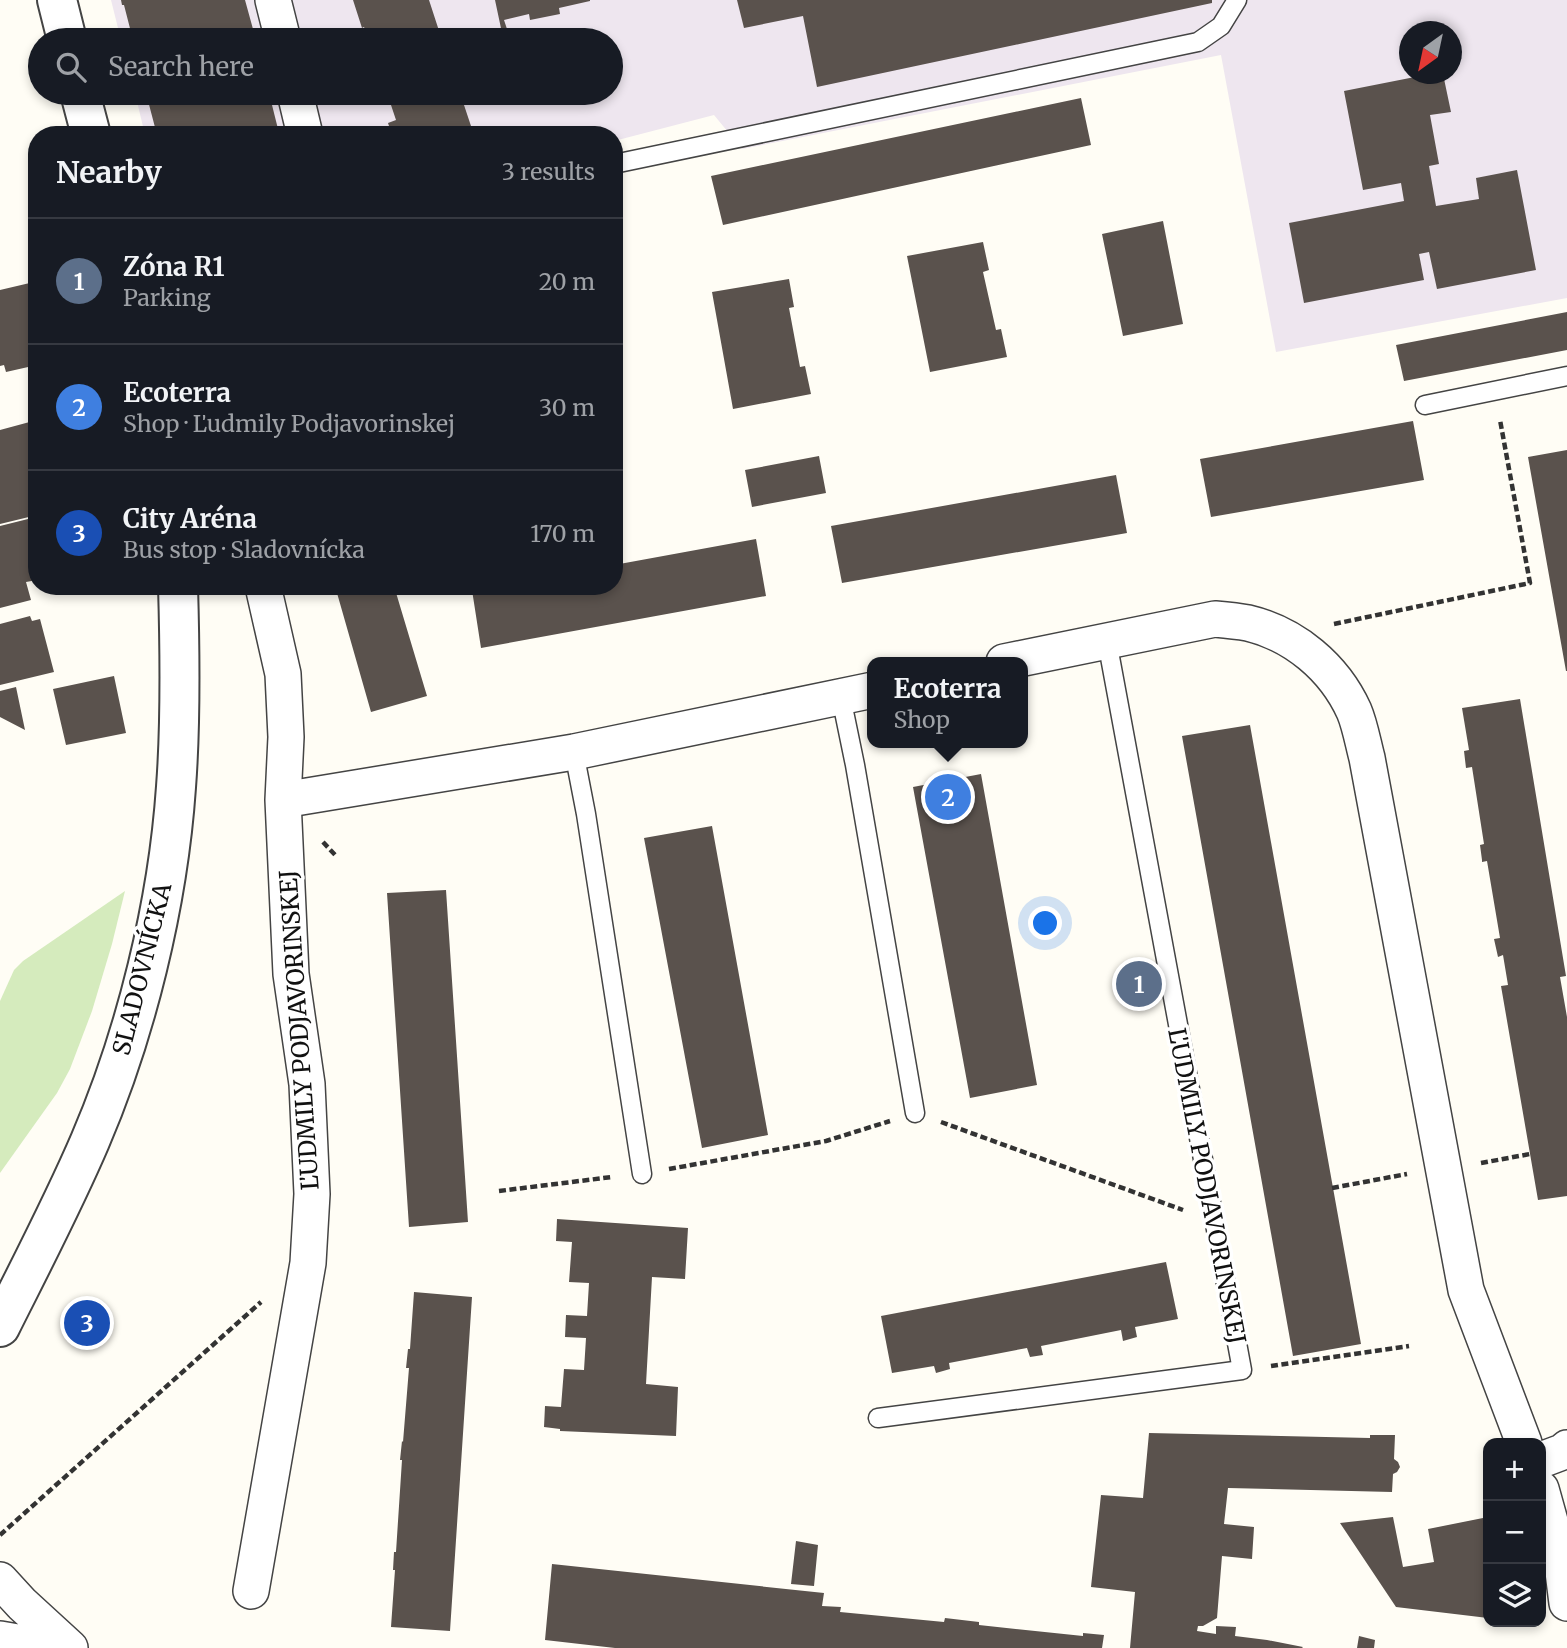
<!DOCTYPE html>
<html lang="en">
<head>
<meta charset="utf-8">
<style>
  :root { --surface:#171b24; --page:#20242c; --text:#f1f3f6; --muted:#9ea1a6; --line:#363941; --accent:#0f766e }
  body { margin:0; font-family:Merriweather,serif; background:var(--page); color:var(--text) }
  .controls { position:absolute; right:21px; bottom:21px; display:grid; overflow:hidden; border-radius:14px; box-shadow:0 4px 10px #0003 }
  .controls button { width:63px; height:63px; display:grid; place-items:center; padding:0; border:0; border-bottom:2px solid var(--line); background:var(--surface); color:var(--text); font:35px sans-serif }
  .compass { position:absolute; left:1399px; top:21px; width:63px; height:63px; border-radius:50%; background:var(--surface); box-shadow:0 4px 10px #0003; rotate:213deg }
  .you { position:absolute; left:1046px; top:924px; width:24px; height:24px; margin:-18px; border:5px solid #fff; border-radius:50%; background:#1a73e8; box-shadow:0 0 0 10px #1a73e833 }
  .badge { display:grid; place-items:center; width:46px; height:46px; border-radius:50%; background:var(--accent); color:#fff; font-size:23px; font-weight:700 }
  .pin { position:absolute; translate:-50% -50%; border:4px solid #fff; box-shadow:0 2px 7px #0006 }
  .popup { position:absolute; left:867px; top:657px; width:161px; height:91px; box-sizing:border-box; display:grid; place-content:center; border-radius:14px; background:var(--surface); filter:drop-shadow(0 2px 5px #0005); font-size:23px; white-space:nowrap; color:var(--muted) }
  .popup b { font-size:26px; color:var(--text) }
  .popup::after { content:''; position:absolute; left:50%; top:100%; margin-left:-14px; border:14px solid transparent; border-top-color:var(--surface) }
  .list { margin:0; padding:0; list-style:none }
  h2 { display:flex; justify-content:space-between; align-items:center; height:91px; margin:0; padding:0 28px; font-size:30px }
  h2 small { font-size:23px; font-weight:400; color:var(--muted) }
  .list li { display:grid; grid-template-columns:46px 1fr auto; gap:21px; align-items:center; box-sizing:border-box; height:126px; padding:0 28px; border-top:2px solid var(--line) }
  .list b { display:block; font-size:26px; white-space:nowrap }
  .list p { margin:0; font-size:23px; white-space:nowrap; color:var(--muted) }
  .list em { font-size:23px; font-style:normal; color:var(--muted) }
  .icon { flex:none; width:38px; height:38px; fill:none; stroke:currentColor; stroke-width:2; stroke-linecap:round; stroke-linejoin:round }
  .map { position:relative; flex:none; width:1567px; height:1648px; overflow:hidden }
  .search { position:absolute; background:var(--surface); box-shadow:0 4px 10px #0003; left:28px; top:28px; width:595px; height:77px; display:flex; align-items:center; gap:18px; box-sizing:border-box; padding:0 24px; border-radius:38px; color:var(--muted); font-size:26px }
  .panel { position:absolute; background:var(--surface); box-shadow:0 4px 10px #0003; left:28px; top:126px; width:595px; height:469px; border-radius:28px }
  .map>svg:first-child { display:block }
  .industrial { fill:#eee6ef; fill-rule:evenodd }
  .green { fill:#d5ebbd }
  .building { fill:#5a524d }
  .lines { fill:none; stroke-linecap:round; stroke-linejoin:round }
  .service-casing { stroke:#444; stroke-width:21 }
  .minor-casing { stroke:#444; stroke-width:38 }
  .tertiary-casing { stroke:#444; stroke-width:42 }
  .path { stroke:#333; stroke-width:4.5; stroke-dasharray:7 3.5; stroke-linecap:butt }
  .service { stroke:#fff; stroke-width:18 }
  .minor { stroke:#fff; stroke-width:35 }
  .tertiary { stroke:#fff; stroke-width:38 }
  .labels { text-anchor:middle; dominant-baseline:central; stroke-width:7; stroke-linejoin:round; paint-order:stroke }
  .street-label { font-size:24px; fill:#111; stroke:#fff }
</style>
</head>
<body>
<div class="map">
<svg width="1567" height="1648" viewBox="0 0 1567 1648">
  <rect width="100%" height="100%" fill="#fffdf5"/>
  <!-- industrial -->
  <path class="industrial" d="M 111,0 L 1567,0 L 1567,298 L 1276,352 L 1221,55 L 742,149 L 714,115 L 614,141 L 614,135 L 145,135 L 135,93 L 611,93 L 611,40 L 121,40 ZM 1410,32 L 1452,32 L 1452,74 L 1410,74 Z"/>
  <!-- green -->
  <path class="green" d="M 125,891 L 112,944 L 92,1011 L 70,1069 L 57,1093 L 0,1173 L 0,1001 L 14,970 L 23,961 Z"/>
  <!-- building -->
  <path class="building" d="M 121,0 L 245,0 L 256,40 L 133,40 L 124,5 L 122,5 Z
    M 353,0 L 429,0 L 442,40 L 369,40 L 364,27 L 362,28 Z
    M 495,0 L 590,0 L 590,1 L 559,8 L 560,14 L 530,20 L 529,14 L 504,20 L 508,32 L 502,33 Z
    M 737,0 L 1212,0 L 1212,3 L 817,87 L 803,16 L 744,28 Z
    M 1430,74 L 1443,74 L 1451,112 L 1430,115 L 1439,164 L 1429,166 L 1436,206 L 1479,199 L 1476,178 L 1517,170 L 1536,270 L 1437,289 L 1429,252 L 1419,254 L 1424,280 L 1304,303 L 1289,223 L 1404,201 L 1401,183 L 1363,190 L 1344,91 Z
    M 146,93 L 269,93 L 279,133 L 272,135 L 157,135 Z
    M 387,93 L 460,93 L 474,135 L 392,135 L 388,123 L 396,120 Z
    M 1081,98 L 1091,145 L 723,225 L 711,176 Z
    M 1163,221 L 1183,324 L 1123,336 L 1102,234 Z
    M 983,242 L 989,270 L 983,272 L 996,330 L 1001,329 L 1007,357 L 930,372 L 907,256 Z
    M 789,279 L 794,307 L 789,308 L 800,367 L 805,366 L 811,394 L 733,409 L 712,292 Z
    M 34,282 L 37,289 L 37,365 L 6,372 L 4,365 L 0,366 L 0,290 Z
    M 1567,312 L 1567,350 L 1404,381 L 1396,345 Z
    M 37,420 L 37,515 L 0,524 L 0,430 Z
    M 1413,421 L 1424,480 L 1211,517 L 1200,459 Z
    M 1567,450 L 1567,671 L 1566,671 L 1528,457 Z
    M 819,456 L 826,493 L 752,507 L 745,470 Z
    M 1116,475 L 1127,533 L 842,583 L 831,526 Z
    M 28,519 L 37,559 L 37,580 L 26,582 L 31,600 L 0,608 L 0,526 Z
    M 756,539 L 766,596 L 481,648 L 472,590 L 493,586 L 614,586 L 614,565 Z
    M 335,586 L 394,586 L 427,696 L 371,712 Z
    M 30,616 L 32,621 L 40,619 L 54,672 L 0,685 L 0,624 Z
    M 114,676 L 126,733 L 66,745 L 53,689 Z
    M 16,687 L 25,730 L 0,717 L 0,691 Z
    M 1520,699 L 1566,976 L 1560,977 L 1567,1017 L 1567,1196 L 1538,1200 L 1501,986 L 1508,985 L 1503,955 L 1498,957 L 1494,939 L 1500,938 L 1487,861 L 1482,862 L 1482,860 L 1480,845 L 1484,844 L 1472,767 L 1466,768 L 1464,751 L 1469,750 L 1462,708 Z
    M 1250,725 L 1361,1344 L 1293,1356 L 1182,736 Z
    M 981,774 L 1037,1085 L 970,1098 L 913,787 Z
    M 712,826 L 768,1135 L 702,1148 L 644,838 Z
    M 446,890 L 468,1222 L 409,1227 L 387,893 Z
    M 557,1219 L 688,1228 L 685,1279 L 652,1277 L 646,1384 L 678,1387 L 676,1436 L 560,1431 L 560,1429 L 544,1427 L 545,1406 L 561,1407 L 564,1369 L 584,1370 L 586,1338 L 565,1337 L 566,1315 L 587,1316 L 589,1283 L 569,1282 L 572,1242 L 556,1241 Z
    M 1166,1262 L 1178,1319 L 1135,1327 L 1137,1337 L 1123,1341 L 1121,1330 L 1041,1346 L 1043,1355 L 1030,1357 L 1027,1348 L 949,1363 L 950,1369 L 936,1373 L 934,1366 L 892,1373 L 881,1316 Z
    M 414,1292 L 472,1297 L 450,1631 L 391,1627 L 395,1570 L 393,1570 L 394,1552 L 396,1552 L 402,1460 L 400,1460 L 402,1441 L 403,1442 L 409,1368 L 406,1368 L 408,1349 L 410,1349 Z
    M 1149,1433 L 1370,1438 L 1370,1435 L 1395,1435 L 1394,1459 L 1398,1462 L 1400,1467 L 1397,1472 L 1393,1474 L 1392,1492 L 1228,1488 L 1224,1524 L 1254,1527 L 1252,1559 L 1222,1556 L 1217,1618 L 1203,1626 L 1198,1626 L 1197,1631 L 1216,1634 L 1216,1626 L 1236,1627 L 1235,1636 L 1267,1640 L 1303,1647 L 1302,1648 L 1130,1648 L 1135,1592 L 1091,1587 L 1101,1495 L 1143,1498 Z
    M 1393,1517 L 1403,1567 L 1434,1562 L 1428,1529 L 1488,1517 L 1488,1618 L 1396,1607 L 1340,1523 Z
    M 796,1541 L 818,1545 L 814,1586 L 791,1584 Z
    M 552,1564 L 824,1593 L 822,1606 L 841,1607 L 840,1612 L 944,1622 L 945,1618 L 979,1622 L 979,1625 L 1083,1636 L 1083,1633 L 1104,1635 L 1102,1648 L 615,1648 L 545,1640 Z
    M 1359,1636 L 1375,1640 L 1374,1648 L 1357,1648 Z"/>
  <g class="lines">
    <defs>
      <path id="service" d="M 614,164 L 1198,42 L 1221,26 L 1237,0
        M 1425,405 L 1567,376
        M 841,697 L 855,765 L 915,1113
        M 574,752 L 586,814 L 642,1174
        M 878,1418 L 1242,1370 L 1107,641"/>
      <path id="minor" d="M 273,0 L 283,40
        M 295,93 L 305,135
        M 263,586 L 283,674 L 286,737 L 283,800
        M 1004,662 L 1215,619 C 1226,620 1237,621 1248,623 C 1294,634 1334,667 1354,711 C 1360,725 1363,743 1367,758 L 1466,1290 L 1524,1443
        M 1541,1460 L 1565,1451 L 1567,1448
        M 1541,1489 L 1562,1564 L 1567,1603
        M 0,1580 L 22,1604 L 70,1648
        M 251,1591 L 308,1263 L 312,1194 L 307,1084 L 291,974 L 283,800 L 574,752 L 873,690
        M 0,1639 L 52,1648"/>
      <path id="tertiary" d="M 57,0 L 67,40
        M 80,93 L 91,135
        M 0,1327 C 31,1265 63,1204 90,1141 C 136,1034 168,904 176,787 C 181,721 180,653 178,586"/>
    </defs>
    <!-- service casing -->
    <use href="#service" class="service-casing"/>
    <!-- minor casing -->
    <use href="#minor" class="minor-casing"/>
    <!-- tertiary casing -->
    <use href="#tertiary" class="tertiary-casing"/>
    <!-- path -->
    <path class="path" d="M 1334,624 L 1530,583 L 1500,420
      M 323,842 L 337,857
      M 941,1122 L 1183,1210
      M 1481,1163 L 1530,1154
      M 669,1169 L 826,1141 L 890,1121
      M 1332,1188 L 1407,1174
      M 499,1191 L 612,1177
      M 1271,1366 L 1409,1346
      M 0,1535 L 261,1302"/>
    <!-- service -->
    <use href="#service" class="service"/>
    <!-- minor -->
    <use href="#minor" class="minor"/>
    <!-- tertiary -->
    <use href="#tertiary" class="tertiary"/>
  </g>
  <g class="labels">
    <!-- street labels -->
    <g class="street-label">
      <text transform="translate(142 969) rotate(-76)">SLADOVNÍCKA</text>
      <text transform="translate(299 1030) rotate(-94)">ĽUDMILY PODJAVORINSKEJ</text>
      <text transform="translate(1207 1186) rotate(79)">ĽUDMILY PODJAVORINSKEJ</text>
    </g>
  </g>
</svg>
<div class="controls">
<button>+</button>
<button>−</button>
<button><svg class="icon" aria-label="layers" viewBox="0 0 24 24"><path d="M12 4l9 5-9 5-9-5zM3 14l9 5 9-5"/></svg></button>
</div>
<svg class="compass" viewBox="-18 -18 36 36"><path d="M0-13l5 13h-10z" fill="#e53935"/><path d="M0 13l5-13h-10z" fill="#9ea1a6"/></svg>
<div class="you"></div>
<div class="pin badge" style="left:1139px;top:984px;background:#5c6f8a">1</div>
<div class="pin badge" style="left:948px;top:797px;background:#3f7fe0">2</div>
<div class="popup"><b>Ecoterra</b>Shop</div>
<div class="pin badge" style="left:87px;top:1323px;background:#1a4fb4">3</div>
<div class="search"><svg class="icon" aria-label="search" viewBox="0 0 24 24"><circle cx="10" cy="10" r="6"/><path d="M15 15l6 6"/></svg>Search here</div>
<section class="panel">
<h2>Nearby<small>3 results</small></h2>
<ul class="list">
<li><span class="badge" style="background:#5c6f8a">1</span><div><b>Zóna R1</b><p>Parking</p></div><em>20 m</em></li>
<li><span class="badge" style="background:#3f7fe0">2</span><div><b>Ecoterra</b><p>Shop · Ľudmily Podjavorinskej</p></div><em>30 m</em></li>
<li><span class="badge" style="background:#1a4fb4">3</span><div><b>City Aréna</b><p>Bus stop · Sladovnícka</p></div><em>170 m</em></li>
</ul>
</section>
</div>
</body>
</html>
